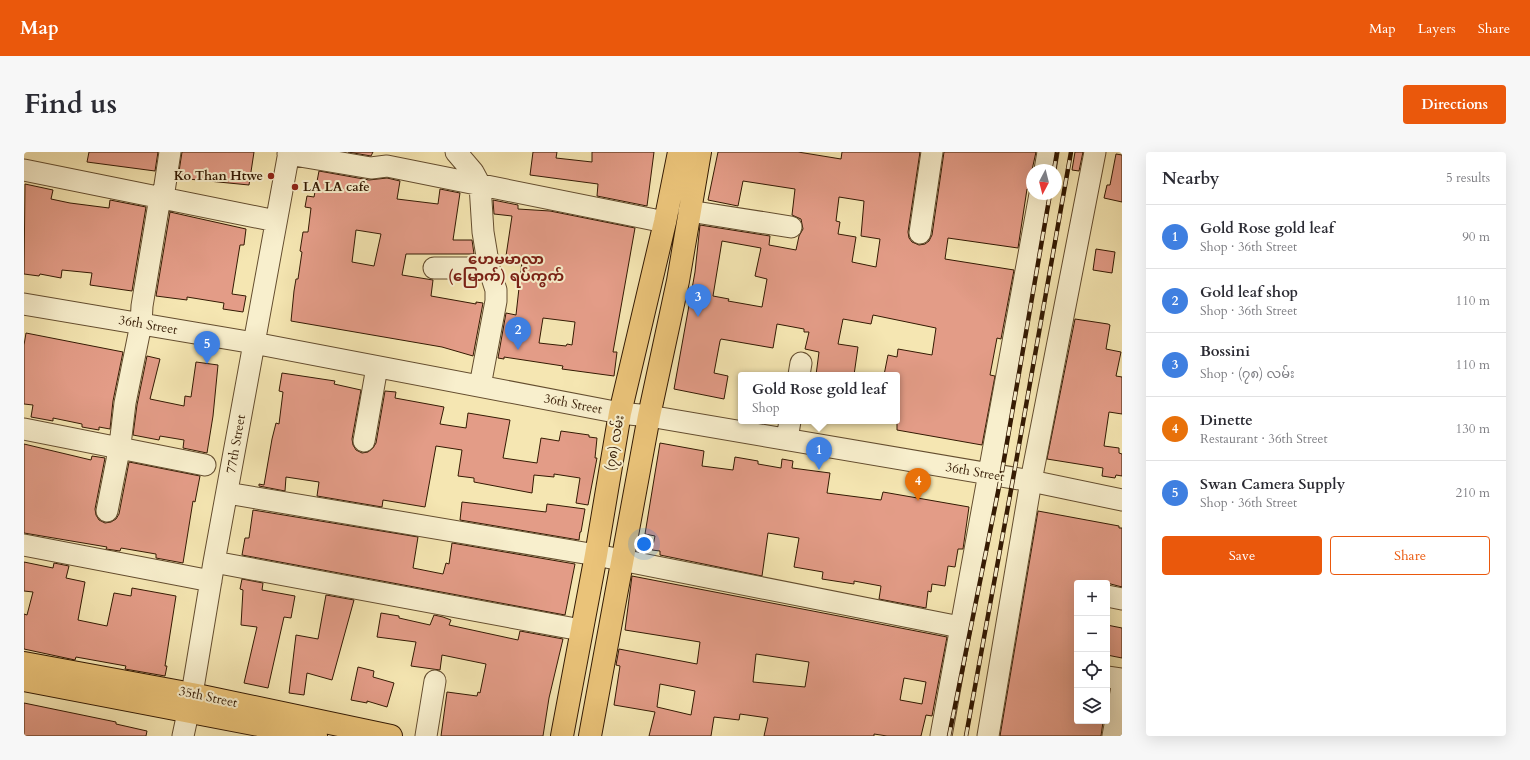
<!DOCTYPE html>
<html lang="en">
<head>
<meta charset="utf-8">
<style>
  :root { --surface:#fff; --page:#f7f7f7; --text:#2b2b33; --muted:#7c7c81; --line:#e1e1e2; --accent:#ea580c }
  body { margin:0; font-family:Cardo,"Noto Sans Myanmar",serif; background:var(--page); color:var(--text) }
  .controls { position:absolute; right:12px; bottom:12px; display:grid; overflow:hidden; border-radius:4px; box-shadow:0 4px 16px #0002 }
  .controls button { width:36px; height:36px; display:grid; place-items:center; padding:0; border:0; border-bottom:1px solid var(--line); background:var(--surface); color:var(--text); font:20px sans-serif }
  .compass { position:absolute; left:1002px; top:12px; width:36px; height:36px; border-radius:50%; background:var(--surface); box-shadow:0 4px 16px #0002; rotate:187deg }
  .you { position:absolute; left:620px; top:392px; width:14px; height:14px; margin:-10px; border:3px solid #fff; border-radius:50%; background:#1a73e8; box-shadow:0 0 0 6px #1a73e833 }
  .badge { display:grid; place-items:center; width:26px; height:26px; border-radius:50%; background:var(--accent); color:#fff; font-size:13px; font-weight:700 }
  .pin { position:absolute; translate:-50% -33px; filter:drop-shadow(0 1px 2px #0008) }
  .pin::after { content:''; position:absolute; top:21px; width:14px; height:12px; background:inherit; clip-path:polygon(0 0,100% 0,50% 100%) }
  .popup { position:absolute; left:714px; top:220px; width:162px; height:52px; box-sizing:border-box; display:grid; place-content:center; border-radius:4px; background:var(--surface); filter:drop-shadow(0 1px 3px #0005); font-size:13px; white-space:nowrap; color:var(--muted) }
  .popup b { font-size:15px; color:var(--text) }
  .popup::after { content:''; position:absolute; left:50%; top:100%; margin-left:-8px; border:8px solid transparent; border-top-color:var(--surface) }
  .list { margin:0; padding:0; list-style:none }
  h2 { display:flex; justify-content:space-between; align-items:center; height:52px; margin:0; padding:0 16px; font-size:17px }
  h2 small { font-size:13px; font-weight:400; color:var(--muted) }
  .list li { display:grid; grid-template-columns:26px 1fr auto; gap:12px; align-items:center; box-sizing:border-box; height:64px; padding:0 16px; border-top:1px solid var(--line) }
  .list b { display:block; font-size:15px; white-space:nowrap }
  .list p { margin:0; font-size:13px; white-space:nowrap; color:var(--muted) }
  .list em { font-size:13px; font-style:normal; color:var(--muted) }
  .actions { display:flex; gap:8px; padding:12px 16px }
  .actions a { flex:1; padding:9px 0; border:1px solid var(--accent); border-radius:4px; text-align:center; font-size:14px; color:var(--accent) }
  .actions .main { background:var(--accent); color:#fff }
  .icon { flex:none; width:22px; height:22px; fill:none; stroke:currentColor; stroke-width:2; stroke-linecap:round; stroke-linejoin:round }
  .map { position:relative; flex:none; width:1098px; height:584px; overflow:hidden; border-radius:4px }
  header { display:flex; align-items:center; gap:24px; box-sizing:border-box; height:56px; padding:0 20px; background:var(--accent); color:#fff }
  header strong { font-size:19px }
  nav { display:flex; gap:22px; margin-inline-start:auto; font-size:14px }
  .intro { display:flex; align-items:center; justify-content:space-between; box-sizing:border-box; height:96px; padding:0 24px }
  h1 { margin:0; font-size:28px }
  .button { padding:10px 18px; border-radius:4px; background:var(--accent); color:#fff; font-size:14px; font-weight:700 }
  main { display:flex; gap:24px; padding:0 24px }
  aside { flex:1; background:var(--surface); border-radius:4px; box-shadow:0 4px 16px #0002 }
  .map>svg:first-child { display:block }
  .building { fill:#e39c87; stroke:#341a03; fill-rule:evenodd }
  .lines { fill:none; stroke-linecap:round; stroke-linejoin:round }
  .minor-casing { stroke:#644d2f; stroke-width:23 }
  .major-casing { stroke:#341a03; stroke-width:24 }
  .minor { stroke:#f8efcd; stroke-width:21 }
  .major { stroke:#eac379; stroke-width:22 }
  .rail-casing { stroke:#341a03; stroke-width:4.5 }
  .rail { stroke:#f8efcd; stroke-width:3; stroke-dasharray:9; stroke-linecap:butt }
  .poi-dot { fill:#8f2418; stroke:#f8efcd; stroke-width:1.5 }
  .labels { text-anchor:middle; dominant-baseline:central; stroke-width:4; stroke-linejoin:round; paint-order:stroke }
  .poi-label { font-size:13px; font-weight:bold; fill:#341a03; stroke:#f8efcd; text-anchor:end }
  .street-label { font-size:13px; fill:#341a03; stroke:#f8efcd }
  .quarter-label { font-size:15px; font-weight:bold; fill:#7a1f14; stroke:#f8efcd }
</style>
</head>
<body>
<header>
<strong>Map</strong>
<nav><a>Map</a><a>Layers</a><a>Share</a></nav>
</header>
<div class="intro"><h1>Find us</h1><a class="button">Directions</a></div>
<main>
<div class="map">
<svg width="1098" height="584" viewBox="0 0 1098 584">
  <rect width="100%" height="100%" fill="#f5e6b2"/>
  <filter id="stains"><feTurbulence type="fractalNoise" baseFrequency=".005" numOctaves="4"/><feColorMatrix values="0 0 0 0 .2 0 0 0 0 .09 0 0 0 0 .02 0 0 0 .5 -.17"/></filter>
  <radialGradient id="worn" r=".72"><stop offset=".6" stop-color="#630" stop-opacity="0"/><stop offset="1" stop-color="#630" stop-opacity=".3"/></radialGradient>
  <!-- building -->
  <path class="building" d="M 65,0 L 134,0 L 131,19 L 63,10 Z
    M 158,0 L 230,0 L 225,33 L 154,26 Z
    M 324,0 L 349,0 L 347,4 Z
    M 509,0 L 533,0 L 532,6 L 568,10 L 568,0 L 630,0 L 623,54 L 573,44 L 574,32 L 506,23 Z
    M 694,0 L 774,0 L 817,7 L 818,0 L 896,0 L 884,80 L 885,86 L 888,90 L 895,93 L 901,92 L 905,89 L 908,83 L 920,0 L 1012,0 L 1008,18 L 1008,33 L 1005,37 L 1003,37 L 994,96 L 924,86 L 921,107 L 990,118 L 977,187 L 973,186 L 966,223 L 971,224 L 958,293 L 873,278 L 873,223 L 860,223 L 864,203 L 873,205 L 874,197 L 908,203 L 912,176 L 849,163 L 847,172 L 819,167 L 814,192 L 834,195 L 830,223 L 792,223 L 795,200 L 781,197 L 785,180 L 780,180 L 780,177 L 753,172 L 749,196 L 697,187 L 696,189 L 690,221 L 704,224 L 700,247 L 650,237 L 671,120 L 676,73 L 746,84 L 745,93 L 772,98 L 775,84 L 779,77 L 777,67 L 768,63 L 771,37 L 719,29 L 714,54 L 684,48 ZM 815,45 L 840,49 L 837,84 L 856,87 L 852,115 L 828,110 L 832,85 L 814,82 L 816,70 L 812,69 ZM 698,89 L 737,96 L 731,124 L 743,127 L 738,155 L 704,149 L 705,147 L 689,144 Z
    M 1051,0 L 1059,0 L 1055,19 L 1048,18 Z
    M 1092,2 L 1098,3 L 1098,50 L 1080,46 L 1083,33 L 1086,33 Z
    M 295,19 L 345,28 L 363,26 L 376,29 L 373,47 L 414,52 L 416,37 L 436,41 L 429,88 L 448,88 L 450,102 L 382,102 L 378,123 L 409,128 L 407,144 L 452,152 L 452,150 L 459,151 L 449,204 L 418,195 L 267,169 L 270,139 L 272,127 L 274,127 L 278,100 L 276,99 L 279,80 L 284,80 L 287,56 L 281,55 L 283,44 L 290,45 ZM 332,78 L 357,82 L 350,114 L 328,110 Z
    M 1,32 L 29,38 L 27,47 L 46,51 L 85,56 L 86,48 L 122,55 L 108,139 L 66,133 L 68,121 L 38,118 L 37,126 L 16,122 L 15,124 L 0,122 Z
    M 469,48 L 494,53 L 494,57 L 526,59 L 611,76 L 589,200 L 593,200 L 590,224 L 538,217 L 539,214 L 526,212 L 480,205 L 480,207 L 474,206 L 482,161 L 492,163 L 498,109 L 482,104 L 488,64 L 470,62 ZM 519,166 L 551,170 L 548,193 L 543,192 L 542,194 L 515,191 Z
    M 146,60 L 222,77 L 220,93 L 216,93 L 208,142 L 222,144 L 219,160 L 199,157 L 200,151 L 163,145 L 163,148 L 132,144 Z
    M 1072,97 L 1091,100 L 1088,121 L 1069,118 Z
    M 1051,167 L 1084,172 L 1086,173 L 1082,197 L 1097,200 L 1092,224 L 1098,225 L 1098,262 L 1085,260 L 1080,294 L 1095,296 L 1095,301 L 1098,302 L 1098,324 L 1092,323 L 1091,326 L 1078,324 L 1079,316 L 1023,307 Z
    M 2,181 L 99,200 L 89,249 L 86,277 L 75,275 L 75,278 L 58,275 L 58,272 L 29,266 L 29,269 L 7,265 L 9,253 L 0,252 L 0,193 Z
    M 123,204 L 136,207 L 126,247 L 160,254 L 161,244 L 167,245 L 172,210 L 194,213 L 189,264 L 183,301 L 159,296 L 160,288 L 136,284 L 135,288 L 109,283 L 113,253 Z
    M 258,221 L 311,229 L 310,232 L 337,238 L 328,287 L 329,293 L 332,298 L 338,301 L 344,300 L 349,296 L 352,291 L 361,239 L 372,240 L 371,246 L 420,255 L 416,272 L 442,276 L 444,261 L 486,268 L 479,306 L 513,311 L 517,286 L 535,289 L 537,279 L 565,283 L 565,285 L 573,286 L 571,306 L 573,306 L 564,353 L 552,351 L 556,326 L 530,322 L 530,325 L 510,323 L 508,341 L 450,330 L 450,326 L 434,324 L 438,298 L 412,294 L 401,355 L 359,348 L 358,355 L 293,344 L 295,330 L 262,325 L 261,339 L 235,334 L 235,332 L 240,333 L 248,287 L 252,271 L 255,272 L 259,240 L 255,239 Z
    M 636,291 L 680,299 L 678,314 L 709,318 L 711,305 L 734,309 L 734,312 L 757,316 L 758,307 L 769,309 L 768,316 L 806,321 L 803,341 L 857,348 L 859,340 L 945,355 L 939,397 L 934,397 L 931,415 L 924,414 L 921,434 L 908,432 L 907,440 L 904,439 L 902,456 L 855,447 L 857,434 L 830,429 L 830,432 L 798,427 L 799,420 L 770,415 L 775,386 L 744,381 L 738,424 L 636,403 L 636,399 L 628,398 L 631,384 L 621,382 Z
    M 0,292 L 67,308 L 68,304 L 81,306 L 71,357 L 72,363 L 75,368 L 81,371 L 87,370 L 92,367 L 95,362 L 105,310 L 176,324 L 171,350 L 169,349 L 159,411 L 132,406 L 132,402 L 97,396 L 96,399 L 82,397 L 83,395 L 0,381 Z
    M 438,350 L 522,360 L 523,352 L 561,357 L 557,380 L 556,380 L 555,388 L 436,368 Z
    M 229,358 L 394,385 L 389,416 L 419,422 L 422,411 L 425,412 L 428,391 L 551,412 L 541,463 L 218,403 L 221,386 L 225,386 Z
    M 1014,359 L 1095,374 L 1095,376 L 1098,376 L 1098,435 L 1083,431 L 1053,431 L 1053,569 L 1079,570 L 1077,584 L 976,584 Z
    M 0,410 L 29,416 L 30,411 L 45,414 L 42,426 L 61,430 L 54,468 L 83,474 L 90,441 L 107,444 L 108,436 L 152,444 L 141,514 L 143,514 L 141,524 L 101,517 L 102,514 L 52,505 L 51,508 L 0,497 L 0,462 L 3,463 L 9,440 L 0,439 Z
    M 608,424 L 923,485 L 908,564 L 902,563 L 897,584 L 863,584 L 850,582 L 850,584 L 740,584 L 744,566 L 716,562 L 715,568 L 690,565 L 687,584 L 625,584 L 631,560 L 590,553 L 596,514 L 592,513 L 595,497 L 673,512 L 676,490 L 601,478 ZM 732,502 L 785,510 L 781,535 L 729,530 ZM 880,526 L 902,530 L 898,552 L 876,548 ZM 636,532 L 671,539 L 667,563 L 633,555 Z
    M 218,427 L 239,431 L 238,438 L 271,444 L 267,466 L 260,465 L 244,536 L 220,531 L 233,475 L 217,473 L 219,438 L 216,437 Z
    M 302,443 L 330,448 L 308,528 L 283,521 L 280,543 L 265,541 L 272,483 L 294,487 Z
    M 357,461 L 375,464 L 375,466 L 406,473 L 410,463 L 419,465 L 427,468 L 425,473 L 494,488 L 496,479 L 539,487 L 525,546 L 519,584 L 417,584 L 423,540 L 453,544 L 454,540 L 456,541 L 462,512 L 418,503 L 416,518 L 387,514 L 392,490 L 353,485 Z
    M 1083,473 L 1098,476 L 1098,506 L 1083,503 Z
    M 334,515 L 350,519 L 349,525 L 370,531 L 363,555 L 343,549 L 343,551 L 327,548 Z
    M 0,551 L 92,570 L 92,572 L 123,579 L 122,584 L 0,584 Z"/>
  <g class="lines">
    <defs>
      <path id="minor" d="M 432,0 L 449,20 L 456,33 L 459,80 L 465,116 L 472,138 L 472,149 L 456,234
        M 264,2 L 347,16 L 363,14 L 641,70
        M 0,18 L 252,69
        M 1021,18 L 1024,0
        M 139,46 L 146,0
        M 665,59 L 767,75
        M 896,81 L 908,0
        M 410,116 L 465,116
        M 0,152 L 230,191 L 596,261 L 625,264 L 1007,329 L 1098,348
        M 775,223 L 777,211
        M 0,277 L 181,313
        M 763,287 L 766,269
        M 340,289 L 353,215
        M 203,341 L 572,403 L 936,475
        M 83,359 L 96,293 L 101,251 L 117,172 L 118,154 L 136,45
        M 0,393 L 187,429
        M 190,410 L 557,478
        M 1083,444 L 1098,447
        M 1083,525 L 1098,527
        M 159,584 L 168,542 L 190,410 L 265,0
        M 402,584 L 411,529
        M 917,584 L 1016,42
        M 964,584 L 1007,329 L 1071,0
        M 1089,584 L 1098,535"/>
      <path id="major" d="M 0,511 L 168,542 L 367,584
        M 0,528 L 292,584
        M 538,584 L 572,403 L 596,261 L 641,70 L 655,0
        M 566,584 L 625,264 L 654,129 L 676,0"/>
    </defs>
    <!-- minor casing -->
    <use href="#minor" class="minor-casing"/>
    <!-- major casing -->
    <use href="#major" class="major-casing"/>
    <!-- minor -->
    <use href="#minor" class="minor"/>
    <!-- major -->
    <use href="#major" class="major"/>
    <defs>
      <path id="rail" d="M 1030,18 L 1033,0
        M 925,584 L 977,325 L 1026,42
        M 942,584 L 989,327 L 1047,0"/>
    </defs>
    <!-- rail casing -->
    <use href="#rail" class="rail-casing"/>
    <!-- rail -->
    <use href="#rail" class="rail"/>
  </g>
  <!-- markers -->
  <g class="poi-dot">
    <circle cx="247" cy="24" r="4"/>
    <circle cx="271" cy="35" r="4"/>
  </g>
  <g class="labels">
    <!-- poi labels -->
    <g class="poi-label">
      <text x="239" y="24">Ko Than Htwe</text>
      <text x="279" y="35" text-anchor="start">LA LA cafe</text>
    </g>
    <!-- street labels -->
    <g class="street-label">
      <text transform="translate(124 173) rotate(10)">36th Street</text>
      <text transform="translate(549 252) rotate(11)">36th Street</text>
      <text transform="translate(591 291) rotate(-80)">(၇၈) လမ်း</text>
      <text transform="translate(212 292) rotate(-80)">77th Street</text>
      <text transform="translate(951 320) rotate(10)">36th Street</text>
      <text transform="translate(184 545) rotate(12)">35th Street</text>
    </g>
    <!-- quarter labels -->
    <g class="quarter-label">
      <text x="482" y="107">ဟေမမာလာ<tspan x="482" dy="17">(မြောက်) ရပ်ကွက်</tspan></text>
    </g>
  </g>
  <rect width="100%" height="100%" filter="url(#stains)"/>
  <rect width="100%" height="100%" fill="url(#worn)"/>
</svg>
<div class="controls">
<button>+</button>
<button>−</button>
<button><svg class="icon" aria-label="locate" viewBox="0 0 24 24"><circle cx="12" cy="12" r="6"/><path d="M12 2v4M12 18v4M2 12h4M18 12h4"/></svg></button>
<button><svg class="icon" aria-label="layers" viewBox="0 0 24 24"><path d="M12 4l9 5-9 5-9-5zM3 14l9 5 9-5"/></svg></button>
</div>
<svg class="compass" viewBox="-18 -18 36 36"><path d="M0-13l5 13h-10z" fill="#e53935"/><path d="M0 13l5-13h-10z" fill="#7c7c81"/></svg>
<div class="you"></div>
<div class="pin badge" style="left:795px;top:318px;background:#3f7fe0">1</div>
<div class="popup"><b>Gold Rose gold leaf</b>Shop</div>
<div class="pin badge" style="left:494px;top:198px;background:#3f7fe0">2</div>
<div class="pin badge" style="left:674px;top:165px;background:#3f7fe0">3</div>
<div class="pin badge" style="left:894px;top:349px;background:#e8710a">4</div>
<div class="pin badge" style="left:183px;top:212px;background:#3f7fe0">5</div>
</div>
<aside>
<h2>Nearby<small>5 results</small></h2>
<ul class="list">
<li><span class="badge" style="background:#3f7fe0">1</span><div><b>Gold Rose gold leaf</b><p>Shop · 36th Street</p></div><em>90 m</em></li>
<li><span class="badge" style="background:#3f7fe0">2</span><div><b>Gold leaf shop</b><p>Shop · 36th Street</p></div><em>110 m</em></li>
<li><span class="badge" style="background:#3f7fe0">3</span><div><b>Bossini</b><p>Shop · (၇၈) လမ်း</p></div><em>110 m</em></li>
<li><span class="badge" style="background:#e8710a">4</span><div><b>Dinette</b><p>Restaurant · 36th Street</p></div><em>130 m</em></li>
<li><span class="badge" style="background:#3f7fe0">5</span><div><b>Swan Camera Supply</b><p>Shop · 36th Street</p></div><em>210 m</em></li>
</ul>
<div class="actions"><a class="main">Save</a><a>Share</a></div>
</aside>
</main>
</body>
</html>
